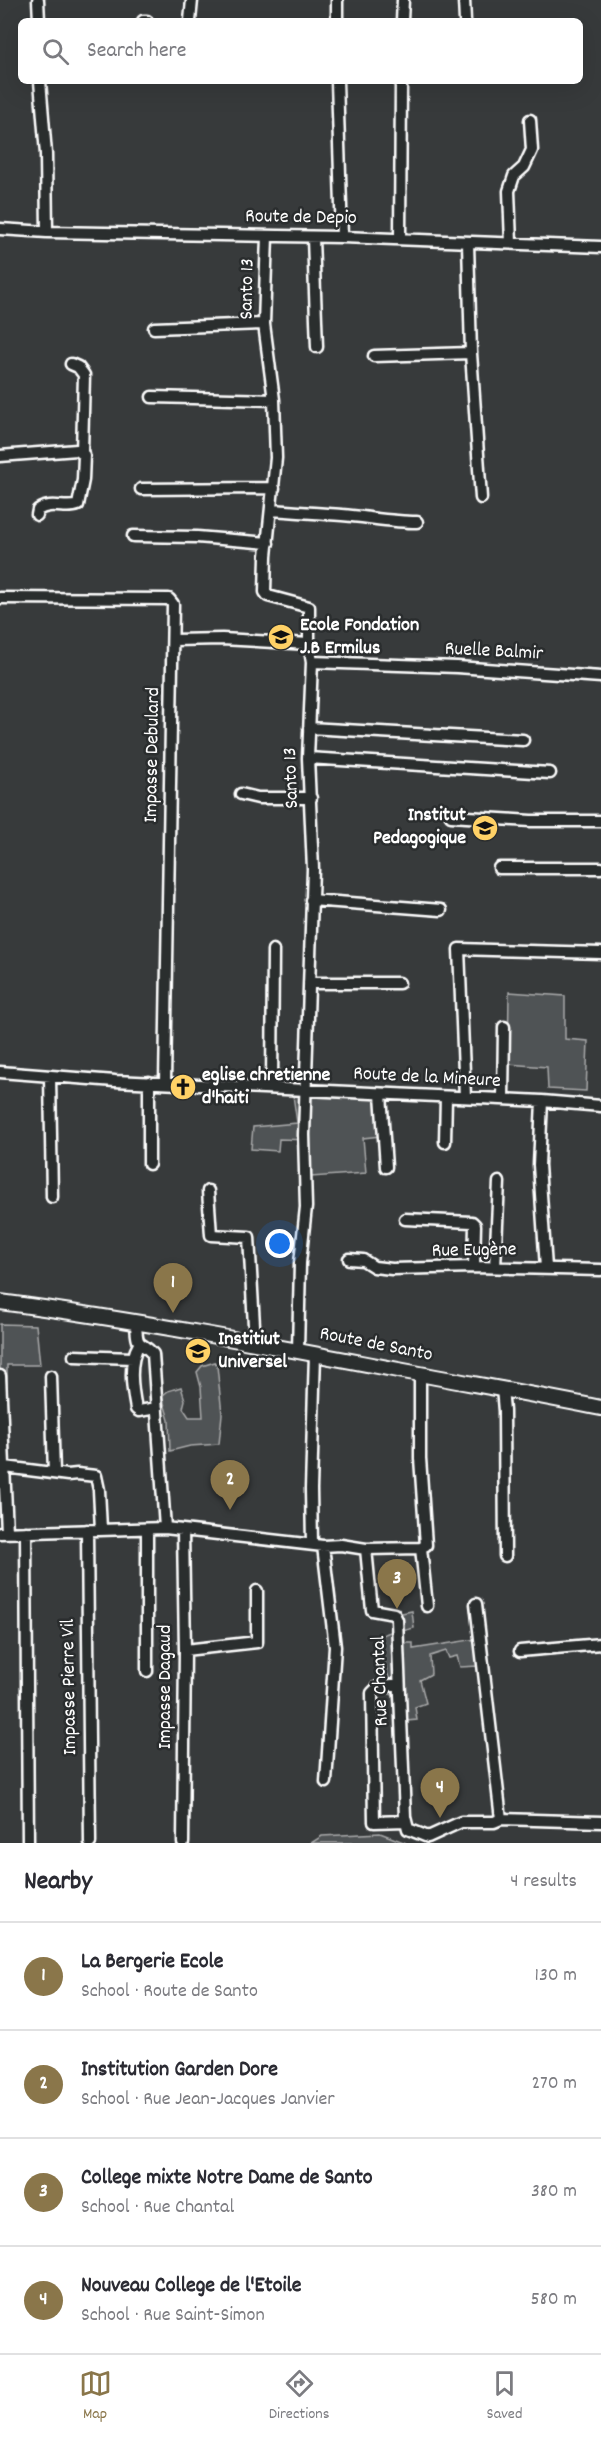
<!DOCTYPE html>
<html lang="en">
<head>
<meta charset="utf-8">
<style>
  :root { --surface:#fff; --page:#f2f2f3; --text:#2b2b33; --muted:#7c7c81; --line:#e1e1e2; --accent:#8a764a }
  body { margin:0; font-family:Dekko,sans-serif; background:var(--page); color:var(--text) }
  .you { position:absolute; left:280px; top:1244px; width:21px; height:21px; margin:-15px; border:4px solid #fff; border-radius:50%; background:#1a73e8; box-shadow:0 0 0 9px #1a73e833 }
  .badge { display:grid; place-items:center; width:39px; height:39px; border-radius:50%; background:var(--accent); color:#fff; font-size:20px; font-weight:700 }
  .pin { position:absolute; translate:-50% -50px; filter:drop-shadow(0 2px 3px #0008) }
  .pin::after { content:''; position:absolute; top:32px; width:21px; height:18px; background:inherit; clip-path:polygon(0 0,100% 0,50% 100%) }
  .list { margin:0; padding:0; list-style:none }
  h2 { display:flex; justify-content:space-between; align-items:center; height:78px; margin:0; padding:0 24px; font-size:26px }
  h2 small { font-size:20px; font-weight:400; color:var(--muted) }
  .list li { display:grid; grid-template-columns:39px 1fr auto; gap:18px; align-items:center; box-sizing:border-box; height:108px; padding:0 24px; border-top:2px solid var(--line) }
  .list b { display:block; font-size:22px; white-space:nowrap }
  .list p { margin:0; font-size:20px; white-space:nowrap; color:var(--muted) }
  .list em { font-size:20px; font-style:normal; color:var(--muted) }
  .icon { flex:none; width:33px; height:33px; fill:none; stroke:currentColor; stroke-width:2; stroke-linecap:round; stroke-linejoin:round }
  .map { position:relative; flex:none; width:601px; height:1843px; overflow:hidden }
  .search { position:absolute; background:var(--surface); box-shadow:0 6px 24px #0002; left:18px; right:18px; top:18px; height:66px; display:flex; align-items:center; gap:15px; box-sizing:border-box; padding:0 21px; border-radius:9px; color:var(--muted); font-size:22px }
  .sheet { height:510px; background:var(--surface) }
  nav { display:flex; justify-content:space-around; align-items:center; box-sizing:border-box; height:84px; border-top:2px solid var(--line); background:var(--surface); font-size:16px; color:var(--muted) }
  nav a { display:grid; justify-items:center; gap:3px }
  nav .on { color:var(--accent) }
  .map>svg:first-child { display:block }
  .green { fill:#505354; stroke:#a8a9aa; stroke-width:1.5 }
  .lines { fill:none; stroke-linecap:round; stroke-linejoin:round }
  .minor-casing { stroke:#fff; stroke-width:15 }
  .major-casing { stroke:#fff; stroke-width:18 }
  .minor { stroke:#2a2d2e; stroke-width:10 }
  .major { stroke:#2a2d2e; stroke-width:14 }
  .labels { text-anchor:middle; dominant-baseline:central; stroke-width:5; stroke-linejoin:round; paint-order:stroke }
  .street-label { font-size:20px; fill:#fff; stroke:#2a2d2e }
  .poi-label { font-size:20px; font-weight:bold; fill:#fff; stroke:#2a2d2e; text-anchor:start }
</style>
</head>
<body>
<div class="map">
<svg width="601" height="1843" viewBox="0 0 601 1843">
  <rect width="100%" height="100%" fill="#373a3b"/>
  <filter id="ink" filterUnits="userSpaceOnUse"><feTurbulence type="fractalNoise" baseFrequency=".0167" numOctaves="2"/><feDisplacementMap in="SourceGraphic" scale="12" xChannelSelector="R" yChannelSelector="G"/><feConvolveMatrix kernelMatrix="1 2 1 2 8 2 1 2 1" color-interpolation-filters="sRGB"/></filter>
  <g filter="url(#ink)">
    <!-- green -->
    <path class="green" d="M 509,992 L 565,996 L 565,1039 L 588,1041 L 586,1091 L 548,1089 L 547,1067 L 508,1064 Z
      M 309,1094 L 376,1098 L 380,1136 L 363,1138 L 366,1173 L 311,1177 L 310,1140 L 279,1139 L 278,1151 L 251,1149 L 253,1127 L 297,1123 L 293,1095 Z
      M 0,1324 L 36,1325 L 40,1365 L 7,1365 L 7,1432 L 0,1433 Z
      M 215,1362 L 217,1366 L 222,1414 L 219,1444 L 190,1446 L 170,1451 L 169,1420 L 162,1396 L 168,1391 L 181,1387 L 185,1400 L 183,1408 L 189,1417 L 203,1417 L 201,1387 L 197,1372 L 202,1366 Z
      M 412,1611 L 414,1628 L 402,1631 L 402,1643 L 413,1643 L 413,1649 L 476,1639 L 478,1666 L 460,1667 L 457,1656 L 449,1658 L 446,1651 L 430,1656 L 431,1674 L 420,1680 L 426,1703 L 415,1707 L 417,1720 L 396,1722 L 393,1695 L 387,1693 L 375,1696 L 372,1682 L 389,1678 L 377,1637 L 393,1631 L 392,1620 L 402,1613 Z
      M 380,1833 L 406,1843 L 311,1843 L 322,1836 Z"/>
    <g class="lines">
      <defs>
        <path id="minor" d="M 38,0 L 39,21
          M 464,0 L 465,21
          M 143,21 L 147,21
          M 190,21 L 192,0
          M 337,21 L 337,0
          M 402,21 L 403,0
          M 40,81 L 46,154 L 47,232
          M 337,81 L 342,237
          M 0,229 L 47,232 L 342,237 L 601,247
          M 267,236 L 264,324 L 274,400 L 276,458 L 266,556 L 265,592 L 268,596 L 309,607 L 309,644 L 312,662 L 308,758 L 313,869 L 304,1135 L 306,1207 L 300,1263 L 298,1351
          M 313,238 L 317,347
          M 400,239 L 401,81
          M 468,243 L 471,353 L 481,498
          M 511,243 L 509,191 L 514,176 L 524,167 L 532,150 L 530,120
          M 154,328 L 264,324
          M 374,356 L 471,353
          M 71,364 L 78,367 L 84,375 L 82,452
          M 152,397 L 274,400
          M 0,456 L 77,450 L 84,455 L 83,480 L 78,505 C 66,510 51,501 38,510 L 37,515
          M 141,489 L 274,488
          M 272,510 C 296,512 319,513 342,515 C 368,517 391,522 417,522
          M 133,536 L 197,537 L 268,543
          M 0,598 L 169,599 L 173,604 L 165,1083
          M 174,640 L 222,639 L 309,644
          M 312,662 L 457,667 L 601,677
          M 309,728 L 523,740
          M 308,758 L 550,773
          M 241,794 L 258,798 L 311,798
          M 451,816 L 531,821 L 601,821
          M 499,868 L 601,868
          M 311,900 L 441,910
          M 309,983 L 399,983
          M 0,1072 L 115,1081 L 542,1101 L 601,1106
          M 50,1076 L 52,1197
          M 272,1088 L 273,950
          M 381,1094 L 386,1167
          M 465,1097 L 459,949 L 601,953
          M 503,1099 L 504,1027
          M 542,1101 L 539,1165 L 546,1268
          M 445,1142 L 446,1097
          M 149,1164 L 149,1082
          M 208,1191 L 211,1235 L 249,1237 L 255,1343
          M 405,1219 L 472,1222 L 475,1225 L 474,1267
          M 349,1259 L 363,1260 L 374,1267 L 392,1269 L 474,1267 L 601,1270
          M 495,1267 L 499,1182
          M 136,1323 C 137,1350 139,1339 153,1354 L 165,1528
          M 139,1344 C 128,1363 132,1388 136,1409 L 139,1411 L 157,1408
          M 74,1356 L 133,1358
          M 0,1376 L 7,1532
          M 51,1376 L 54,1473
          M 502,1388 L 504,1411 L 505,1556
          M 5,1467 L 68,1475 L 77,1474 L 96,1476 L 99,1490 L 101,1529
          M 87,1530 L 90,1843
          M 183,1531 L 185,1650 L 183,1843
          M 26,1532 L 28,1843
          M 0,1533 L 165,1528 L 323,1546 L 341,1545 L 366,1549 L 421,1548 L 426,1545 L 420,1458 L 420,1374
          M 312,1544 L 311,1489 L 315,1354
          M 323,1546 L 335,1647 L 326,1782
          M 421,1548 L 427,1606
          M 366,1549 L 372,1610 L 394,1614 L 397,1620 L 405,1817 L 408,1829 L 428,1837 L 461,1822 L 494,1822 L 501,1819 L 601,1822
          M 476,1604 L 501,1819
          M 185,1650 L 257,1642 L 257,1591
          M 520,1651 L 601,1644
          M 147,1671 L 147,1529
          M 399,1684 L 378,1687 L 372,1693 L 374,1822 L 406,1821"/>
        <path id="major" d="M 0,1302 C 137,1320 273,1346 409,1372 C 473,1384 537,1395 601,1408"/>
      </defs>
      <!-- minor casing -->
      <use href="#minor" class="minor-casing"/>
      <!-- major casing -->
      <use href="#major" class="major-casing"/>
      <!-- minor -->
      <use href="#minor" class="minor"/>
      <!-- major -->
      <use href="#major" class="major"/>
    </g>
  </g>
  <!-- icons -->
  <defs>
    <symbol id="school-disc" viewBox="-11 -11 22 22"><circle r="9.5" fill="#ffd166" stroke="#2a2d2e"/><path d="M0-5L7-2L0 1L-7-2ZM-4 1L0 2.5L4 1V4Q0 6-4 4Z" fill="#111"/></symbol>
    <symbol id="church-disc" viewBox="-11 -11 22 22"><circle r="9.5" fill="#ffd166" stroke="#2a2d2e"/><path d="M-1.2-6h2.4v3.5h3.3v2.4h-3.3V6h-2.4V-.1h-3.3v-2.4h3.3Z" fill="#111"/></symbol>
  </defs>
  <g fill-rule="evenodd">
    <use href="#school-disc" x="266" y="622" width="30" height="30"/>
    <use href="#school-disc" x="470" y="813" width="30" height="30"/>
    <use href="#church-disc" x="168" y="1072" width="30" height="30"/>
    <use href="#school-disc" x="183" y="1336" width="30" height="30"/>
  </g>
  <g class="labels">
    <!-- street labels -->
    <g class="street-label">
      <text transform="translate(301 218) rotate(1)">Route de Depio</text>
      <text transform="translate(248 289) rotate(-89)">Santo 13</text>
      <text transform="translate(494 652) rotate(3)">Ruelle Balmir</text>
      <text transform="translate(153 755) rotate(-89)">Impasse Debulard</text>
      <text transform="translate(292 778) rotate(-92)">Santo 13</text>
      <text transform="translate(427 1078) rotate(3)">Route de la Mineure</text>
      <text transform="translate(474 1251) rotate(-1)">Rue Eugène</text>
      <text transform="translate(376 1345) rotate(11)">Route de Santo</text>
      <text transform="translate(381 1681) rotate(-92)">Rue Chantal</text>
      <text transform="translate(70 1687) rotate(-91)">Impasse Pierre Vil</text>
      <text transform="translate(166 1687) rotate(-90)">Impasse Dagaud</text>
    </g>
    <!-- poi labels -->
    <g class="poi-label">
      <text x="300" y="626">Ecole Fondation<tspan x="300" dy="23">J.B Ermilus</tspan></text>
      <text x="466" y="816" text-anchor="end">Institut<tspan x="466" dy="23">Pedagogique</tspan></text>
      <text x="202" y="1076">eglise chretienne<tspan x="202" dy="23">d'haiti</tspan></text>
      <text x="218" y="1340">Institiut<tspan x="218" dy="23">Universel</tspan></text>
    </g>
  </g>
</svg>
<div class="you"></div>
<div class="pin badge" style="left:173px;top:1313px">1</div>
<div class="pin badge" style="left:230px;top:1510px">2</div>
<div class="pin badge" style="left:397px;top:1609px">3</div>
<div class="pin badge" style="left:440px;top:1818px">4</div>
<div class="search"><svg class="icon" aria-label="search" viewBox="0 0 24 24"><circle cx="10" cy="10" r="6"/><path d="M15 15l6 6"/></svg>Search here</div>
</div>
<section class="sheet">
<h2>Nearby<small>4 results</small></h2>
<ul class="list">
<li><span class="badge">1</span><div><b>La Bergerie Ecole</b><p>School · Route de Santo</p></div><em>130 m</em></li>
<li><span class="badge">2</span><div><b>Institution Garden Dore</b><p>School · Rue Jean-Jacques Janvier</p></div><em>270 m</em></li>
<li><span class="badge">3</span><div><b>College mixte Notre Dame de Santo</b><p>School · Rue Chantal</p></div><em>380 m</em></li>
<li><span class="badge">4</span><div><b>Nouveau College de l'Etoile</b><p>School · Rue Saint-Simon</p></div><em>580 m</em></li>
</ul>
</section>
<nav>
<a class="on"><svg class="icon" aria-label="map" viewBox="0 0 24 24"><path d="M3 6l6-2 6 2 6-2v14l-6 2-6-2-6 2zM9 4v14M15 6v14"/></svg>Map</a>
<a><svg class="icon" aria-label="directions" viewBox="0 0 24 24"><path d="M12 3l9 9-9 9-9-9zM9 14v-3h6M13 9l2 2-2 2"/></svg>Directions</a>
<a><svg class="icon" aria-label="saved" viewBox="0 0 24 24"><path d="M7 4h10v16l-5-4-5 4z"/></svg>Saved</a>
</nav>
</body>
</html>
